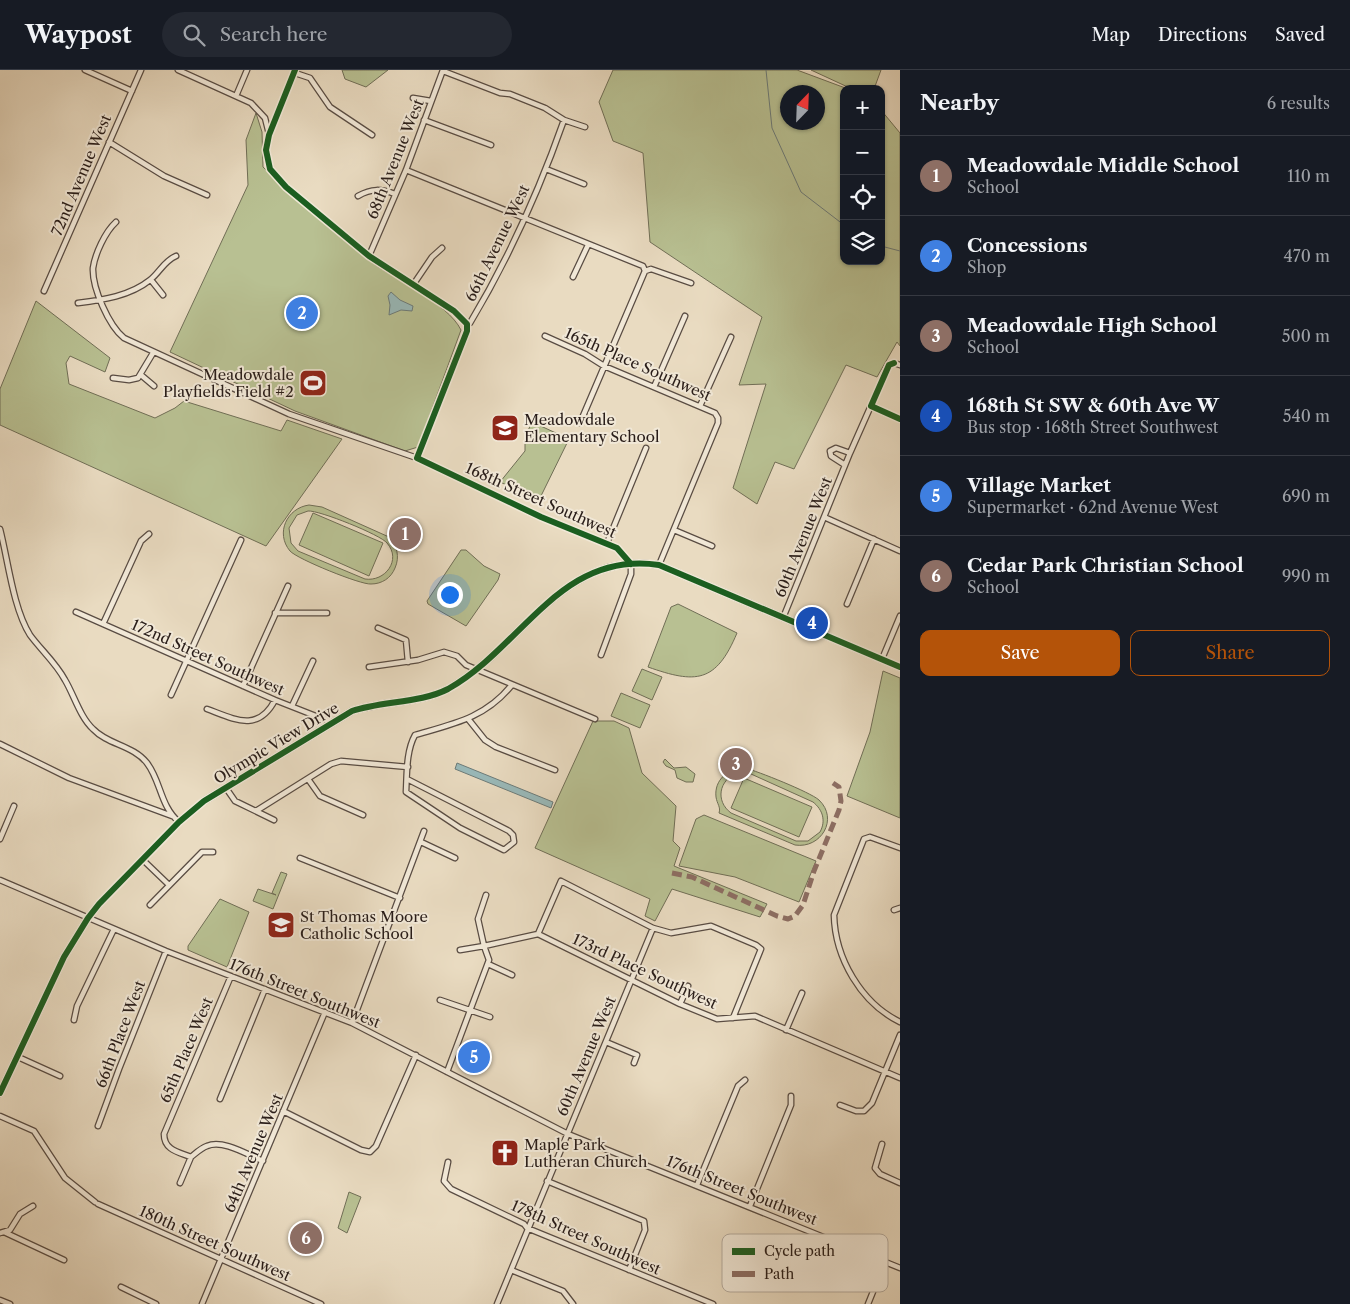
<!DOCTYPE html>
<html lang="en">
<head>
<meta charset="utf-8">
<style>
  :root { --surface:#171b24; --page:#242831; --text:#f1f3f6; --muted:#9ea1a6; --line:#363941; --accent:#b45309 }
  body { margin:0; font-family:"Libre Caslon Text",serif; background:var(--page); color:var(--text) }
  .controls { position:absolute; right:15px; top:15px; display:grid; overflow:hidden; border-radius:10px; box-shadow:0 1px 4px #0004 }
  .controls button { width:45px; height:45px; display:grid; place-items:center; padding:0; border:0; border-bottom:1px solid var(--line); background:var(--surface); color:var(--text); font:25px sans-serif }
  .compass { position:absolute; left:780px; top:15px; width:45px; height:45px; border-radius:50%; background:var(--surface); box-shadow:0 1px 4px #0004; rotate:23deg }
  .you { position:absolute; left:449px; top:524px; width:18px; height:18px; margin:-12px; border:4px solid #fff; border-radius:50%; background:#1a73e8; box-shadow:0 0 0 8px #1a73e833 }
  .badge { display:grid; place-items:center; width:32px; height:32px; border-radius:50%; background:var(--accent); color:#fff; font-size:16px; font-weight:700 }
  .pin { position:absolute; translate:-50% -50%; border:2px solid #fff; box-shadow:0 1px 5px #0006 }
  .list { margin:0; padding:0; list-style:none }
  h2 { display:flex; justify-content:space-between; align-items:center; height:65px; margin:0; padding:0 20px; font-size:21px }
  h2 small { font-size:16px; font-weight:400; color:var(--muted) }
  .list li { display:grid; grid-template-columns:32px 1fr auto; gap:15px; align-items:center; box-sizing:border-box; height:80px; padding:0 20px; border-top:1px solid var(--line) }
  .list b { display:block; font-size:19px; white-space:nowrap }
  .list p { margin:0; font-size:16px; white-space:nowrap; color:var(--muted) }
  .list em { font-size:16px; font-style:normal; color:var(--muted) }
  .actions { display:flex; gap:10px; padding:15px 20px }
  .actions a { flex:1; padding:11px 0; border:1px solid var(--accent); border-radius:10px; text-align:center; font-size:18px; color:var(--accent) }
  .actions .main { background:var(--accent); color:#fff }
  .icon { flex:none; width:28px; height:28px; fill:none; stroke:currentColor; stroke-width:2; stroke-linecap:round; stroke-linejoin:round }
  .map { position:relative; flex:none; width:900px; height:1234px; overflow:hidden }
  header { display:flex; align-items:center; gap:30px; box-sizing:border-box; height:70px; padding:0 25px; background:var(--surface); border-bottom:1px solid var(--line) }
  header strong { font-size:24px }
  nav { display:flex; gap:28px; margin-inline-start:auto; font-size:18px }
  .search { width:350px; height:45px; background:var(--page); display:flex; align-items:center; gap:12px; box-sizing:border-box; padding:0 18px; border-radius:28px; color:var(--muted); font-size:19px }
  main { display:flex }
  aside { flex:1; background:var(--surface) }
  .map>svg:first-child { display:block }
  .green { fill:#b8c092; stroke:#706e56; fill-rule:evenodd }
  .water { fill:#99b9b9; stroke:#6c7b79 }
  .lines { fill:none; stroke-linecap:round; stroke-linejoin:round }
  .stream { stroke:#6c7b79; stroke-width:1 }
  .minor-casing { stroke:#594c43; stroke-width:7 }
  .major-casing { stroke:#291d19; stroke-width:8 }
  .minor { stroke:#f1e8d7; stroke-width:4.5 }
  .major { stroke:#e9dbc1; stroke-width:5.5 }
  .quiet { stroke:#8d6e63; stroke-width:5; stroke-dasharray:10 5; stroke-linecap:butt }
  .cycleway-casing { stroke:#f1e8d7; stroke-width:9 }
  .cycleway { stroke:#1b5e20; stroke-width:6 }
  .labels { text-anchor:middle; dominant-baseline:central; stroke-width:4; stroke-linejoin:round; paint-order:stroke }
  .street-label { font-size:15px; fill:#291d19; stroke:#f1e8d7 }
  .poi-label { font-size:15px; fill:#291d19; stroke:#f1e8d7; text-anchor:start }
  .key { fill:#f1e8d7; stroke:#b5ab9e; stroke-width:1 }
  .key-label { font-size:14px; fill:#291d19 }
</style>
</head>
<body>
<header>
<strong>Waypost</strong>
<div class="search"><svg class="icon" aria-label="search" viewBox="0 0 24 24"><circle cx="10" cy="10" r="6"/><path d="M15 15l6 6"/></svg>Search here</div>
<nav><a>Map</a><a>Directions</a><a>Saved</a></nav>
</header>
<main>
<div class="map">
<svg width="900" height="1234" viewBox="0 0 900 1234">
  <rect width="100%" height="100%" fill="#e9dbc1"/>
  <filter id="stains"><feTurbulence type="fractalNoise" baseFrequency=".004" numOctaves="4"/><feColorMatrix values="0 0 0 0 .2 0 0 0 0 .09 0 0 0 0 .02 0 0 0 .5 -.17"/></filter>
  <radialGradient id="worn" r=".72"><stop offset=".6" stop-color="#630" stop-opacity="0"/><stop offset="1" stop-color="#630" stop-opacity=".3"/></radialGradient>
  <!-- green -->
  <path class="green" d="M 342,0 L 388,0 L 366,17 L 345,9 Z
    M 613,0 L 797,0 L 848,19 L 844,19 L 844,191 L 881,191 L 881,40 L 900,63 L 900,276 L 897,272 L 877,307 L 846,295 L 794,399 L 775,392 L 757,434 L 733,418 L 766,314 L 739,315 L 762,247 L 650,172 L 643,83 L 613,71 L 599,32 ZM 818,22 L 818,52 L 788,52 L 788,22 Z
    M 811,0 L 881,0 L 874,19 L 852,19 Z
    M 256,43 L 262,62 L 263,97 C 296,129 331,160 367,189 C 392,208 448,233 461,260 L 418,377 L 405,381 L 295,341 L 170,282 L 248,115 L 246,70 Z
    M 36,231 L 110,288 L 105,302 L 70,286 L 66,293 L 69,314 L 155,348 L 175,338 L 184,331 L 281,361 L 287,350 L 342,369 L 266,476 L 0,355 L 0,319 Z
    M 532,352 L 569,369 L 539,430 L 500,412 L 525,381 L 525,367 Z
    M 309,435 L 322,437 L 389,467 C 397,475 400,487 395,498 C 391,508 382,514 371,514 C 361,515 297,489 290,481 C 275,463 287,438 309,435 ZM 308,441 C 319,440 381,465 387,473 C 402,490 385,512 365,509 L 298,481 L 291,473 L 289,458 L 297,445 Z
    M 313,443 L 383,473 L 369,506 L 299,475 Z
    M 461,480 L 466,480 L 484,496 L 500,504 L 498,510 L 466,556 L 428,534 L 427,531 Z
    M 678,534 L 737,563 C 716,613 696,614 648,597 L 671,537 Z
    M 642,599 L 662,607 L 652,630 L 632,621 Z
    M 883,601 L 900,608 L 900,748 L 847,726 L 870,662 Z
    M 621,623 L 650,635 L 640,658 L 611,646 Z
    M 593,651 L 614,651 L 629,658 L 642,703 L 676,736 L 673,771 L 680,778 L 674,796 L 767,834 L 760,847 L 672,819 L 655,851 L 645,846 L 650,829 L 535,778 Z
    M 665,689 L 674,698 L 686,697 L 695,704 L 693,712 L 686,712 L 677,708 L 675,700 L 666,696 L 663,692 Z
    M 745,698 C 757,701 810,722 819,730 C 839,749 821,779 795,775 L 719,743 C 721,737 717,734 716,727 C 714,710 728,698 745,698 ZM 737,703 L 751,704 L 813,732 C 823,740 826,751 820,762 L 808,771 L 796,771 L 731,743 C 715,731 719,710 737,703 Z
    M 744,708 L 812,737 L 799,767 L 731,738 Z
    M 704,745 L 816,791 L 799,832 L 735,807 L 679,796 L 696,749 Z
    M 281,802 L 287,804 L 273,839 L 253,831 L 258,819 L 276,825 L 272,823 Z
    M 220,829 L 249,842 L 227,897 L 188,880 L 188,876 Z
    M 349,1122 L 361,1127 L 347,1163 L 338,1158 Z"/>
  <!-- water -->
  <path class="water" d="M 391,222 L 400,230 L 413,236 L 412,241 L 401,240 L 389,245 L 390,235 L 388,226 Z
    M 457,693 L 553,732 L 551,738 L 455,699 Z"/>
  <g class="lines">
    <!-- stream -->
    <path class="stream" d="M 766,0 L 772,58 L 801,122 L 844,155
      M 881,176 L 900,181"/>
    <defs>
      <path id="minor" d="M 85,0 L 132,21
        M 178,0 L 251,33 L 265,48 L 269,64
        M 295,0 L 269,65 L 266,80 L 270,99 L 286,117 L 369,186 L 454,241 L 467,254
        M 443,1 L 500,23 L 510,24 L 545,38 L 564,50 L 585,57
        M 295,3 L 310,8 L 330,37 L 372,65
        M 236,26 L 247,0
        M 413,28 L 431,31
        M 424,50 L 491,75
        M 109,72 L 164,106 L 207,125
        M 546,99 L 584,114
        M 406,100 L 643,196 L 645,201 L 651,199 L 691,213
        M 358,126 C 372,118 381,119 395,124
        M 116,152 C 105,162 95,184 93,198 C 92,218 109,256 124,268 L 289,344 L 417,388 L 541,447 L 617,478 L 631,494 L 631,504 L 601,585
        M 369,186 L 406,100 L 443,0
        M 573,207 L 588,175
        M 151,210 L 163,225
        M 413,215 L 432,187 L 442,178
        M 44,221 L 141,0
        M 78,233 C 103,230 130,226 150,210 C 160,202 164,191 176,186
        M 467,254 L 470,253 C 509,188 539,121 564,50
        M 545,266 L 585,284 L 604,296 L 715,343 L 718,348 L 718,353 L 659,495
        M 141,305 L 154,316
        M 113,308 L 129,310 L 138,308 L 153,283
        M 654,317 L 685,246
        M 700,336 L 731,267
        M 871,336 L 900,349
        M 580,353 L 645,201
        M 417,388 L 467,261 L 467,254
        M 845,395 L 831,386 L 830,381 L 836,378 L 850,383
        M 824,447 L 900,481
        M 0,459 C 8,490 13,538 30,565 C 41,580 56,593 65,610 C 74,625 80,647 93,659 C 108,675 133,675 147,693 C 161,711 160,736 179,752
        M 674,460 L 712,476
        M 607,473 L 646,378
        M 847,534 L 874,469
        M 76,542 L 275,630 L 331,652
        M 275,543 L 327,543
        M 783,548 L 850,383 L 889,295 L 894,293 L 900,295
        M 103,554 L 141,471 L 149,464
        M 378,558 L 406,570 L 408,592
        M 882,589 L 900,546
        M 369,597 L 418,590 L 444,582 L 457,586 L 466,595 L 595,649
        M 243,616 L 288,516
        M 171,625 L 241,470
        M 292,636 L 313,591
        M 207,639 C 234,649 258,663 275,630
        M 469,650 L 485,670 L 496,677 L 555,700
        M 0,674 L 69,708 L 172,746
        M 308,709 L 320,726 L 363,745
        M 407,709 L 509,761 L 513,765 L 514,772 L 504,780 L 460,758 L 406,722 C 407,704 406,681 415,665 C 453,654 485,648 511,616
        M 226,718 L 235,731 L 274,750
        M 256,741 L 331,694 L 341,691 L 408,697
        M 0,769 L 14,736
        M 421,772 L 455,788
        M 900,778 L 870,767 L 864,769 L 834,845 C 835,888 861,933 900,952
        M 300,788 L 400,828
        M 143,790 L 168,814
        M 0,810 L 166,881 L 352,953 L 568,1064 L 900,1198
        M 486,825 L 478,849 L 484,876 L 538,864 L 680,934 L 717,949 L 755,946 L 900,1008
        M 150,835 L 202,782 L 213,782
        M 894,840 L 900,838
        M 538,864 L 561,811 L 653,858 L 671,863 L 711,856 L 756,875 L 761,879 L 733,948
        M 488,894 L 512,905
        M 231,906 L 164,1064 C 164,1080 178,1082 191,1087 C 196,1083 201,1078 207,1076 C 223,1069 248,1085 263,1091
        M 440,930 L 490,947
        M 680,934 L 688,916
        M 74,950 L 77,936 L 114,859
        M 352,953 L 424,761
        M 786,960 L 802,923
        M 606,972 L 637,985 L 634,993
        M 18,987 L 60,1006
        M 447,1002 L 489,890 L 484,876 L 460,880
        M 220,1029 L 265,919
        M 840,1035 L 856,1041 L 864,1041 L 872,1033 L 900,965
        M 283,1041 L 361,1080 L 370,1082 L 376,1076 L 416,985
        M 0,1046 L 34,1061 L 65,1108 L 95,1132
        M 98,1056 L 119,999 L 166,881
        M 882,1074 L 875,1098 L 880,1104 L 900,1113
        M 448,1092 L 444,1111 L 451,1119 L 524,1154 L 527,1158 L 713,1234
        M 547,1111 L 644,1151 L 645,1160 L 629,1200
        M 180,1113 L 191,1087
        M 697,1115 L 738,1016 L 745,1010
        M 98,1134 L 321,1234
        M 750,1136 L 791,1035 L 791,1026
        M 4,1162 L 64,1190
        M 0,1163 L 10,1160 L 20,1144 L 33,1136
        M 511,1200 L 563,1221 L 573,1234
        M 121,1217 L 156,1234
        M 0,1230 L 10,1234
        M 202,1234 L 325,942
        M 497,1234 L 653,858
        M 868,1234 L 885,1192"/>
      <path id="major" d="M 0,1023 L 64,887 L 88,848 L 99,834 L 179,752 L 204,731 L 352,641 C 382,631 421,633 448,619 C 522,578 560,480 659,495 L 900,597"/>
    </defs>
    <!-- minor casing -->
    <use href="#minor" class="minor-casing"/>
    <!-- major casing -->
    <use href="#major" class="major-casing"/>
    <!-- minor -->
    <use href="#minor" class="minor"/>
    <!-- major -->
    <use href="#major" class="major"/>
    <!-- quiet -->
    <path class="quiet" d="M 672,803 L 692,807 L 777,846 L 788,849 L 795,846 L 803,835 L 814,801 L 839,740 L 841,731 L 839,717 L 833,713"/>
    <defs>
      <path id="cycleway" d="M 295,0 L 269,65 L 266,80 L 270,99 L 286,117 L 369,186 L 454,241 L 467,254 L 467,261 L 417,388 L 541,447 L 617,478 L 631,494
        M 894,293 L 889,295 L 871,336 L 900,349
        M 0,1023 L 64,887 L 88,848 L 99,834 L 179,752 L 204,731 L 352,641 C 382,631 421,633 448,619 C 522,578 560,480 659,495 L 900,597"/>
    </defs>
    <!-- cycleway casing -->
    <use href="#cycleway" class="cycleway-casing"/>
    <!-- cycleway -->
    <use href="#cycleway" class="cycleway"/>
  </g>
  <!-- icons -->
  <defs>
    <symbol id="stadium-square" viewBox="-11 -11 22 22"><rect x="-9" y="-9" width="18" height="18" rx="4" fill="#8f2418" stroke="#f1e8d7"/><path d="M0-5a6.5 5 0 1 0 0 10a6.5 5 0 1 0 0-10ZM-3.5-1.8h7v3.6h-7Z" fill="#fff"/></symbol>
    <symbol id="school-square" viewBox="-11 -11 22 22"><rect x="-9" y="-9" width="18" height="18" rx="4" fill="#8f2418" stroke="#f1e8d7"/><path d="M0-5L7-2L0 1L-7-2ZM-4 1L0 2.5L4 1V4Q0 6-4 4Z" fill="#fff"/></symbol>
    <symbol id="church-square" viewBox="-11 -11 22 22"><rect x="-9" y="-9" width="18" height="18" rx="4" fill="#8f2418" stroke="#f1e8d7"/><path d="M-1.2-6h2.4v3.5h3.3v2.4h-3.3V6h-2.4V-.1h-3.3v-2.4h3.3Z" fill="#fff"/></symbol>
  </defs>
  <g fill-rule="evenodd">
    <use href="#stadium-square" x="297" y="297" width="32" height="32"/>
    <use href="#school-square" x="489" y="342" width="32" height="32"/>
    <use href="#school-square" x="265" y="839" width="32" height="32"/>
    <use href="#church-square" x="489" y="1067" width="32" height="32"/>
  </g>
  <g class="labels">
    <!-- street labels -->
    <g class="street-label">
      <text transform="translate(395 89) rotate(-68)">68th Avenue West</text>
      <text transform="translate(81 105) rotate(-67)">72nd Avenue West</text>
      <text transform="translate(497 173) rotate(-64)">66th Avenue West</text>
      <text transform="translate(638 294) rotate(24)">165th Place Southwest</text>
      <text transform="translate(541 430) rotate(24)">168th Street Southwest</text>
      <text transform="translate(803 467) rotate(-68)">60th Avenue West</text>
      <text transform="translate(208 587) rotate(24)">172nd Street Southwest</text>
      <text transform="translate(276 673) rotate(-31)">Olympic View Drive</text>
      <text transform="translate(645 901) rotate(25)">173rd Place Southwest</text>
      <text transform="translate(305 923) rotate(22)">176th Street Southwest</text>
      <text transform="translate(120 964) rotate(-69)">66th Place West</text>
      <text transform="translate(186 980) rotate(-67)">65th Place West</text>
      <text transform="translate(586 986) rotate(-67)">60th Avenue West</text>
      <text transform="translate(253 1083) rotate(-67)">64th Avenue West</text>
      <text transform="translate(742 1120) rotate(22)">176th Street Southwest</text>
      <text transform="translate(586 1167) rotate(24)">178th Street Southwest</text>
      <text transform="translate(215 1173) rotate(24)">180th Street Southwest</text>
    </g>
    <!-- poi labels -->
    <g class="poi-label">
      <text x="294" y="304" text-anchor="end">Meadowdale<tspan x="294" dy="17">Playfields Field #2</tspan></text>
      <text x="524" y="349">Meadowdale<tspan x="524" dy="17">Elementary School</tspan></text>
      <text x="300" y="846">St Thomas Moore<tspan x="300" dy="17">Catholic School</tspan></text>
      <text x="524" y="1074">Maple Park<tspan x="524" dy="17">Lutheran Church</tspan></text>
    </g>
  </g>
  <!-- legend -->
  <rect x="722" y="1164" width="166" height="58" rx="8" class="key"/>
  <rect x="732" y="1178" width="23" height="7" fill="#1b5e20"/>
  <rect x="732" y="1201" width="23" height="6" fill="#8d6e63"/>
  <g class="key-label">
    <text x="764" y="1186">Cycle path</text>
    <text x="764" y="1209">Path</text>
  </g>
  <rect width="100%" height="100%" filter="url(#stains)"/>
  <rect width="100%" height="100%" fill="url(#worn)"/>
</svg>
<div class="controls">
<button>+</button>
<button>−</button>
<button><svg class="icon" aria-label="locate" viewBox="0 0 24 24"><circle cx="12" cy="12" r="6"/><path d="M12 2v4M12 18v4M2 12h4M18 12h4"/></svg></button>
<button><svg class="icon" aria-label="layers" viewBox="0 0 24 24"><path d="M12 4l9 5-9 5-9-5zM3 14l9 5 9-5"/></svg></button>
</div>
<svg class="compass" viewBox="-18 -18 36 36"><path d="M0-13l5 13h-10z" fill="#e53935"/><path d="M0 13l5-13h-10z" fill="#9ea1a6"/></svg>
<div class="you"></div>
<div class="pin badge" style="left:405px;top:464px;background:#8d6e63">1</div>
<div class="pin badge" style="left:302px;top:243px;background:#3f7fe0">2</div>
<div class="pin badge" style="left:736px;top:694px;background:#8d6e63">3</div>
<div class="pin badge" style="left:812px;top:553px;background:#1a4fb4">4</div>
<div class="pin badge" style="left:474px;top:987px;background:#3f7fe0">5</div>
<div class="pin badge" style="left:306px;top:1168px;background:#8d6e63">6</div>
</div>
<aside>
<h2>Nearby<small>6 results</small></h2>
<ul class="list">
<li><span class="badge" style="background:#8d6e63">1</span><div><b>Meadowdale Middle School</b><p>School</p></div><em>110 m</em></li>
<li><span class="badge" style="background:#3f7fe0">2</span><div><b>Concessions</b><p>Shop</p></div><em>470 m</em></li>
<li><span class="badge" style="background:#8d6e63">3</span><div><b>Meadowdale High School</b><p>School</p></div><em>500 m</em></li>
<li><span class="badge" style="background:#1a4fb4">4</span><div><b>168th St SW &amp; 60th Ave W</b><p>Bus stop · 168th Street Southwest</p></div><em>540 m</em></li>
<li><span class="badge" style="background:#3f7fe0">5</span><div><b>Village Market</b><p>Supermarket · 62nd Avenue West</p></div><em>690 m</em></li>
<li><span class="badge" style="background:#8d6e63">6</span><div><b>Cedar Park Christian School</b><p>School</p></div><em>990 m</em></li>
</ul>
<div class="actions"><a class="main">Save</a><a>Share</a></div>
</aside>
</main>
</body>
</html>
